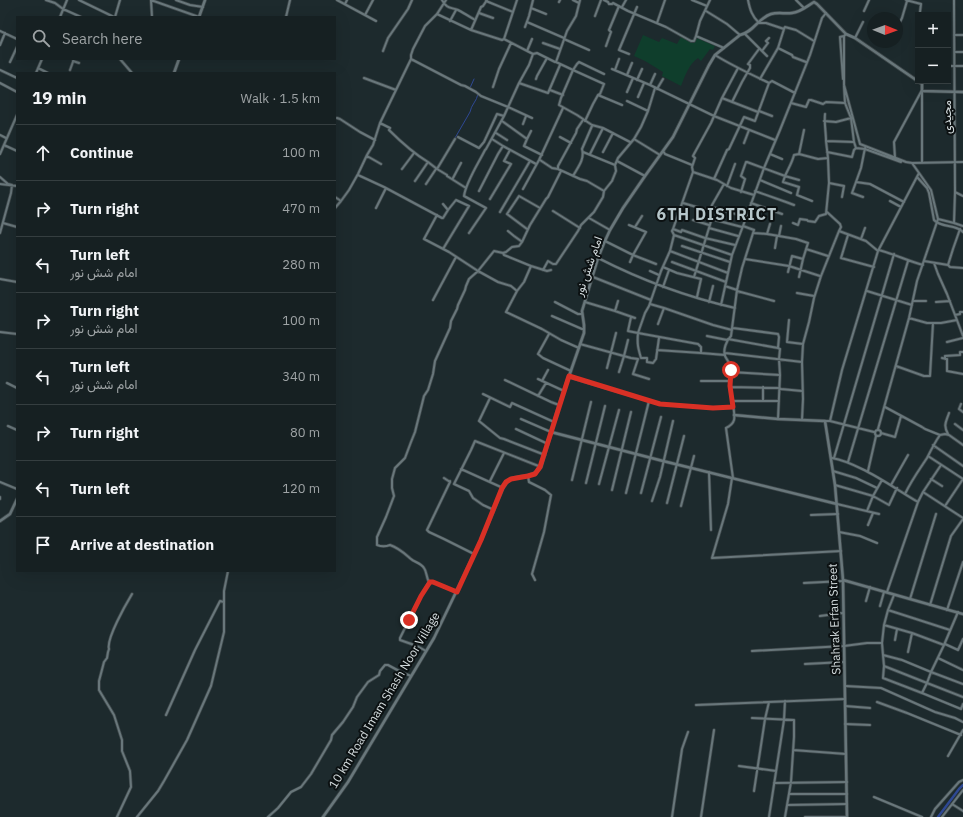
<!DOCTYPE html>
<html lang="en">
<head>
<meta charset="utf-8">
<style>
  :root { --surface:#162022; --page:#1f282a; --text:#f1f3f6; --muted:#9ea3a5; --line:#353e40 }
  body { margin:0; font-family:"IBM Plex Sans",Vazirmatn,sans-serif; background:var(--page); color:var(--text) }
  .controls { position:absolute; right:12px; top:12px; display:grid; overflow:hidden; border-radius:0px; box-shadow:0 4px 16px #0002 }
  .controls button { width:36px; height:36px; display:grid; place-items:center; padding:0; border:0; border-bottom:1px solid var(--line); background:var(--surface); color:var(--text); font:20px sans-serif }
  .compass { position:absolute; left:867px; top:12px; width:36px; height:36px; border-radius:50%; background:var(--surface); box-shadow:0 4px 16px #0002; rotate:91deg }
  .stop { position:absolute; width:12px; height:12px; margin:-9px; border:3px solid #d93025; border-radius:50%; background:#fff }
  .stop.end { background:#d93025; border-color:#fff; box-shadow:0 1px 4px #0008 }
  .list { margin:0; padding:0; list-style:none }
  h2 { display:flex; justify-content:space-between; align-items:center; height:52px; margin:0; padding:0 16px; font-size:17px }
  h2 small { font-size:13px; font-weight:400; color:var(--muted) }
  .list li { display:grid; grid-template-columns:26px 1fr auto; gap:12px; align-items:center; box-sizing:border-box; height:56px; padding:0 16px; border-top:1px solid var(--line) }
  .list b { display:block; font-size:15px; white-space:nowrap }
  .list p { margin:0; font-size:13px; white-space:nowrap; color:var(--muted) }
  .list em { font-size:13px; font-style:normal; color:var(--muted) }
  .icon { flex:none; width:22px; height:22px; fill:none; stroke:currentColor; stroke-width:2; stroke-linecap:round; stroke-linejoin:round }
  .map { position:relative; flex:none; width:963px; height:817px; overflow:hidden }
  .search { position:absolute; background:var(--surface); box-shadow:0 4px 16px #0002; left:16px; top:16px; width:320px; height:44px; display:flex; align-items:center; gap:10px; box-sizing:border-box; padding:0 14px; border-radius:0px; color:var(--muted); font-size:15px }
  .panel { position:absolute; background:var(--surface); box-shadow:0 4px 16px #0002; left:16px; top:72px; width:320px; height:500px; border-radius:0px }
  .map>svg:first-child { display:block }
  .green { fill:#0f3e2c }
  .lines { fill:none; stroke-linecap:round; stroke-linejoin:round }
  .stream { stroke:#2e4893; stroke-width:1 }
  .canal { stroke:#2e4893; stroke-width:2.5 }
  .minor-casing { stroke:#3c4649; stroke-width:3.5 }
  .tertiary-casing { stroke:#3c4649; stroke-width:4 }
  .minor { stroke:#69777b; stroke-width:2 }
  .tertiary { stroke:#69777b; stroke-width:2.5 }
  .route { stroke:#d93025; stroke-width:5 }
  .labels { text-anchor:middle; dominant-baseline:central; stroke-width:4; stroke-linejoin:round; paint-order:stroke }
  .street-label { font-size:12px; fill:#d3dbdd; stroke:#0c1112 }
  .district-label { font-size:16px; font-weight:bold; letter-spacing:1px; fill:#b7c7cb; stroke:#0c1112 }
</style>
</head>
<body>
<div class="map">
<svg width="963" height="817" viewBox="0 0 963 817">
  <rect width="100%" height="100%" fill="#1d2a2d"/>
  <!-- green -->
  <path class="green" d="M 643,35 L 659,42 L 662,38 L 677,44 L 681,37 L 694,43 L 697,38 L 715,46 L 713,50 L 710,49 L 701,61 L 698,58 C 689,64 685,76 681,86 L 662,76 L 663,72 L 645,61 L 634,56 Z"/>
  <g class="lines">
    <!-- stream -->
    <path class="stream" d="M 470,88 L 474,79
      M 455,138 L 470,112 C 471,105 477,101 478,94"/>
    <!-- canal -->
    <path class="canal" d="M 938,817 L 959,789 L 963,785"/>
    <defs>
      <path id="minor" d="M 46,0 L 55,3 L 63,9 L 81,17
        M 79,0 L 114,17
        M 151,0 L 199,17
        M 151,0 L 152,17
        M 176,0 L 190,5 L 203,7
        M 337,0 L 376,21
        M 442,0 C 447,9 450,7 458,10 C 464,13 470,17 475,20
        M 573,0 L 579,3
        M 580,0 L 576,16 L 567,31 L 556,62 L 573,70 L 561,98 L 559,105 L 577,115 L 592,125 L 603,128 L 630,142
        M 604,0 L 608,2 L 609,4 L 612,4 L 613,3 L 628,11 L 666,27 L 691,41 L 694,41 L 696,36 L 724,48
        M 692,0 L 707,6
        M 748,0 C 750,10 752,16 759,23 L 766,23 L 784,29 L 785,27 L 796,30 L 814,41
        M 796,0 L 804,8
        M 906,0 L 921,4 L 920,12
        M 486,1 L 513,12
        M 559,2 L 560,0
        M 345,4 L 347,0
        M 622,7 L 626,0
        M 531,8 L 546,14
        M 706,11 L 727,24 L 740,35
        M 864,11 L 869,0
        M 479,13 L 493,18
        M 437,14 L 471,30 L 502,40 L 504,39 L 533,54 L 537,53 L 555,62
        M 365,15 L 373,0
        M 595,16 L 601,0
        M 60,17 L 67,0
        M 115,17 L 120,0
        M 286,17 L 290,0
        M 450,21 L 456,10
        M 527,22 L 564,38
        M 657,23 L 665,0
        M 898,26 L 902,18 L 907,1
        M 525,27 L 529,16 L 533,0
        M 471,30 L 481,7 L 483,6 L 487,0
        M 0,31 L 17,39
        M 745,34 L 767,56
        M 846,34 L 844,36 L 844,85 L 860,144 L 906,162
        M 954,35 L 963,35
        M 696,36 L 700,21 L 710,0
        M 855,38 L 863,22
        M 504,39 L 517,0
        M 564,39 L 589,50
        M 543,43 L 560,49
        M 0,45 L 5,33
        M 606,46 L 611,32 L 609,30 L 619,6
        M 778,48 L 792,55 L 793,57 L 806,62
        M 383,51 L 388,38 L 408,9 L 412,0
        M 527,51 L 532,39
        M 762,51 L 768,43 L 766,41 L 769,38
        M 955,52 L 963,52
        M 629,54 L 619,50 L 637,7
        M 715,55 C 731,65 748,73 765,81 L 769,83 L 772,81 L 795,93
        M 120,59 L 132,73
        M 411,59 L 461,85 L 465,86 L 476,92 L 481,96 L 508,107 L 532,118
        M 73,61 L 79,63
        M 10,62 L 17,47
        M 948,66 L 963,66
        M 38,68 L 48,73
        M 612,69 L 650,85 L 714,116 L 775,140
        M 0,70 L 17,78
        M 70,70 L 74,59
        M 615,70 L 619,59
        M 36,73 L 42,59
        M 627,75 L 632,63
        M 364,78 L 396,90
        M 536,79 L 537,76 L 547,58
        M 760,79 L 778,48 L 784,29
        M 843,79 L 840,37 L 844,36
        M 637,80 L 642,69
        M 0,83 L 17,92
        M 519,83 L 548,93 L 560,65
        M 650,85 L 655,74
        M 844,86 L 845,103 L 851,118 L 854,142 L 856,148
        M 493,87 L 499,69 L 511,43
        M 657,89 L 663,79
        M 550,90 L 563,95
        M 627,92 L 633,78
        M 598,95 L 622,105
        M 638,97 L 644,83
        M 722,98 L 758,112 L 759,111 L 772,116
        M 627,101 L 648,111
        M 732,102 L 742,82 L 750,68 L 750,65 L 748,64 L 759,49
        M 791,103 L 806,107 L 809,100 L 811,100 L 823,104 L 826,102 L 845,103
        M 825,114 C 824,123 826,132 826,141 L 854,142
        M 337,118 L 340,119 L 360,132 L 375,140
        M 583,120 L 577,129 L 576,133 L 558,166 L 558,169 L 580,179 L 587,181 L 604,191
        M 502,121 L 527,139 L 524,146 L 542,155
        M 585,121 L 593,104 L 598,95 L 600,94 L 604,84 L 573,70 L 577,64 L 579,62 L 604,74
        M 824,121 L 836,122 L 851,118
        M 380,123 L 390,128 L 389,130 C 401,142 413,153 428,162 L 415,181
        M 523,124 L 526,116
        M 496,133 L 507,140
        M 0,135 L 6,138
        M 458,137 L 479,148 L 484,142 L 497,114 L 504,116
        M 560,137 L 571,143
        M 492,139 L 503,146 L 536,164
        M 527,139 L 531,131
        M 634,139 L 660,155
        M 744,143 L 749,130
        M 4,145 L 17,151
        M 663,151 L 665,154 L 692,165
        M 583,152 L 615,165
        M 603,152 L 613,133
        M 827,152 L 852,157 L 854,150 L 856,148 L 865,149 L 901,162
        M 0,154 L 17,115
        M 590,154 L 603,128
        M 770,154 L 782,159
        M 799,154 L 804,130
        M 367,156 L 381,164
        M 895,158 L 894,142 L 922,90
        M 540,160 L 552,168 L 558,169
        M 617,161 L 645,176
        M 428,162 L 437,169 L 455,139
        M 906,162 L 912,163 L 963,162
        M 922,163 L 922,91
        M 402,169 L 414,153
        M 437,169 L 447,175 L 447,176 L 466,188
        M 693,172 L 717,180 L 724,184
        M 358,175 L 384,187 L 442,218 L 443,218 L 448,210
        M 573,176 C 578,167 585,159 582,149 L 592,126
        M 0,177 L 8,184 L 12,185 L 11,193 L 0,233
        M 917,177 L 927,188 L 929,193 L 934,220 C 941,228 956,224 963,232
        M 453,178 L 461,163
        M 714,179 L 727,150 L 729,149 L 744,117 L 755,121 L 769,83
        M 760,180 L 791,193
        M 799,180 L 785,176 C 788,169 792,163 794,155 L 799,154 L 818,159 L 828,158 L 826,141
        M 856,182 L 861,168 L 865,148
        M 829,183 L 844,186 L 842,197
        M 0,184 L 17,186
        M 426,184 L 436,169
        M 727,186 L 735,164
        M 523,189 L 539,160 L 563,108
        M 479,191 L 498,154 L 503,146
        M 755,191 L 786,202 L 794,205
        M 741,192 L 745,179 L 741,176 L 746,162 L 747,162 L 785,176 L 783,182 L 799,187 L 797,195 L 812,201
        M 955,192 L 963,196
        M 335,197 L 341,201
        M 863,197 L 852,193 L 856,182 L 870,184 L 904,202
        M 490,199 L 511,164 L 504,161 L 510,150
        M 890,201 L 901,207
        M 683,203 L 710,211
        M 751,203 L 782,214
        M 443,204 L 448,210 L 456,200 L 469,206 L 443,249
        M 712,207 L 746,217
        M 335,208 L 341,201 L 349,190 L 358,174 L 367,155 L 373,145 L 380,123 L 411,59 L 411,55 L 413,49 L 425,26 L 437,14 L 446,0
        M 376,208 L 386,188
        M 553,211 L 580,228
        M 500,212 L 530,161
        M 827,212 L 840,224 L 841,227 L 839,231 L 866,241 L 878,251 L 919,173
        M 437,215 L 424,239 L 449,252 L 478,271 L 498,282 L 511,286 L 517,291
        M 589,218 L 610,230
        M 711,219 L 742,227
        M 938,219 L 954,223 L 963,226
        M 693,220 L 709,225
        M 3,223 L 17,227
        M 793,223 L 798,225 L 800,219 L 807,220 L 808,221 L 815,222 L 819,216 L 826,214 L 829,183 L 828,158
        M 954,223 L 955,192 L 954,0
        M 629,225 L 646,232 L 633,255 L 656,264
        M 635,227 L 642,216
        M 709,228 L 738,236
        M 527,229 L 507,214 L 519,196 L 540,208
        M 673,229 L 693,172 L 692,167 L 695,158 L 693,156 L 694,154 L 711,123 L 722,98 L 738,68
        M 960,229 L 953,249 L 948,265 L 950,267 L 963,268
        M 508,231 L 514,236 L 521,241
        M 469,233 L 486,208 L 464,196 C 466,182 478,164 485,150 L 486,149 L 504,116 L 519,83 L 529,65 L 533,54
        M 754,233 L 767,234 L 770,224
        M 767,234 L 779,236 L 781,226
        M 674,235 L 732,255
        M 848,235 L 841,258 L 874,267
        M 779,236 L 796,239 L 808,243 L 803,259 L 799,277
        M 861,239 L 865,228
        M 605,241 L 633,255 L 630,262
        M 682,246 L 730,262
        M 775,248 L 777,236
        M 806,249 L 828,256
        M 879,250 C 894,254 908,261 923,265
        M 670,251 L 728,273
        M 503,253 L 504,255 L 531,266
        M 598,258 C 641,280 687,297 735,308
        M 745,259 L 789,266 L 820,276
        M 924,261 L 948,265
        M 672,262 L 726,282
        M 934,263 L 938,274 L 947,294 L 963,336
        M 663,267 L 677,273 L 701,279 L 697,297
        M 543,270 L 548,261 L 553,264 L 556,264 L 578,231 L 581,225 L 594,212 L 603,197 L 604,191 L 612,181 L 616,171 L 615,165 L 618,158 L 634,139 L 641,127 L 648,111 L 655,88
        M 551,270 L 547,271 L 531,266 L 524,282 L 517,291 L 506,312 L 542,329 L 561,340 L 579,348
        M 650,271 L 659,275
        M 788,272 L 792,256 L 803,259
        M 593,277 L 651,300
        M 694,277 L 709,228 L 711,221 L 710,211 L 712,205 L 724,184 L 731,188 L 754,195
        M 0,279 L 17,282
        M 725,286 L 737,290
        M 663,287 L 669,270
        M 737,291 L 774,301
        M 867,291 L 912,305
        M 797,293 L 814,296
        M 433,300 L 456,257
        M 913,301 L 926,301
        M 555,302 L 578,314 L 582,314
        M 585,302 L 615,311 L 618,301
        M 709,302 L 713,286
        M 936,302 L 950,301
        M 650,304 L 664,308 L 658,324
        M 721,305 L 732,255 L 743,226
        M 664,308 L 713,325 L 732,330
        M 615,311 L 635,318
        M 955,315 L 960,314 L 960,312 L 963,312
        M 552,316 L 582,329 L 584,329
        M 631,317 L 628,331 L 638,333 L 645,313 L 649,306 L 661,271 L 670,251 L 674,235 L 672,231 L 673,229 L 681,232 L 682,230 L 705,238 L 735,245
        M 909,318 L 927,323 L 941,323 L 957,320
        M 789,320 L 787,342 L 803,344
        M 733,328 L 778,334 L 779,337 L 778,348 L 780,349 L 779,359 L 780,375 L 778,419
        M 0,332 L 17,334
        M 549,334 L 538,354 L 543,358 L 571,371
        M 707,336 L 727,340 L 728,339 L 778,348
        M 659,338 L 656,359 L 653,363 L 647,362 L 647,358 L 641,358 C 638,348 637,344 638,333 L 698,344 L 701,347 L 701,353 L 725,355
        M 947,342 L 963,338
        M 580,344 L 631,358 L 638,359 L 633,374 L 649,379
        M 657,350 L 701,353
        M 725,353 L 802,362
        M 942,358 L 947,359 L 947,371 L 963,374
        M 945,359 L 945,356 L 960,355 L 960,352 L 963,352
        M 896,366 L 924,376 L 930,376 L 933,323
        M 607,368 L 616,333
        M 619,372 L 624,356 L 628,340
        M 731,372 L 780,375
        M 569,377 L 660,404 L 713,408 L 733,407
        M 538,379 L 564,391
        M 505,380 L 551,402 L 559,405
        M 542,381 L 548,370
        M 701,381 L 730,381
        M 7,383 L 17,388
        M 730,387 L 779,388 L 781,389 L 802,391
        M 763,387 L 763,401
        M 483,394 L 510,407 L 512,403 L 554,422
        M 538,396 L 546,383
        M 490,398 L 479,421 L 500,438 L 504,439 L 545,455
        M 732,401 L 779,401
        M 961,404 L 959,409 L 963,412
        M 885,407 L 922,427 L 925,429 L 940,435 L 945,434 L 949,435 L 963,445
        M 521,419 L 551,432
        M 802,420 L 803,399 L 802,362 L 803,344 L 809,322 L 814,298 L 821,276 L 839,231
        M 825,421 L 830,421 L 874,432
        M 830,421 L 842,370 L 878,251
        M 955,424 L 963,430
        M 8,426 L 17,430
        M 516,429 L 548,444
        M 878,429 L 909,318 L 917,281 L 938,219 L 931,190 L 912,163
        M875 433a3 3 0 1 1 6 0a3 3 0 1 1-6 0Z
        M 881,433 L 895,437 L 901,416
        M 948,434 C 943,425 946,422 949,413
        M 933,445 L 963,466
        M 928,456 L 963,479
        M 832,458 C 843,460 852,464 862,469 C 881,478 899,491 918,502
        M 834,458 L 894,254
        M 848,462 L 908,261
        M 461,469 L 503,488
        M 833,471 L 856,478 L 877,488
        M 868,471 L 876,436
        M 709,472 L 711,530
        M 528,476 L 529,482 L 545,490 L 551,495 L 544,532 L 532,574 L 535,580
        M 444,478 L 450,482
        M 732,478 L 728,504 L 712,558 L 841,551
        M 733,478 L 726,428 C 730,426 733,424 734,420 C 736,412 730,395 730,386 C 730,380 732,373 730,367 C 730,363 727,360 725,356 C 723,350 726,341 731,336 L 737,290 L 742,268 L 754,230 L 743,226 L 764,168 L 780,130 L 810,55 L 822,18 L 826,13
        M 931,479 L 942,486
        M 572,480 L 591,402
        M 450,481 L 450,482 L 427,530 L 429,532 L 444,539 L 474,554
        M 490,481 L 504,453
        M 0,482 L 17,489
        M 586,483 L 605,406
        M 454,484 L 471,450 L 475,441 L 541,467
        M 454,484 L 469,491 L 473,498 L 483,505 L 494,510
        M 599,484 L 619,410
        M 835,485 L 873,496 L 889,505 L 897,488
        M 891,485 L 908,455
        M 612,490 L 631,412
        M 923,492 L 963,518
        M 626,493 L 649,401
        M 641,493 L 661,417
        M 905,494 C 911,481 919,470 927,458 C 931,450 935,442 940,435
        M 0,497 L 0,499
        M 652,501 L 660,477 L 673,421
        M 667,503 L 684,436
        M 837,504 L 879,514
        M 681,506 L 694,456
        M 945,506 L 963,479
        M 867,511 L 873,496 L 882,480
        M 811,515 L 838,514
        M 868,525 L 873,513
        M 839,532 L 860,536 L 877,543
        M 804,583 L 843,581
        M 456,592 L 433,582 L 429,582 C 426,577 427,572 424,568 C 421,563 414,562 411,559 C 404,553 399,548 390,545 C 385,547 382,547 377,545 L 377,537 L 386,517 L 394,496 L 392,488 L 392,479 L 395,468 L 405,458 L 411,442 L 415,432 L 424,396 L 428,390 L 433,374 L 435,361 L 450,328 L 451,321 L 457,309 L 458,305 L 465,290 L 466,286 L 469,279 L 478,271 L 494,251 L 503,253 L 506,252 L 512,247 L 519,246 L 522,242 L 530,225 L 546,199 L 548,197 L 561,171
        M 887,592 L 918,502 L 923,492 L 941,465
        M 894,595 L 888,610 L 884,625 L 912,633 L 944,645 L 958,612
        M 910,599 L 936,514
        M 866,601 L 870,587
        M 930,605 L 951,536 L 963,519
        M 880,606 L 884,592
        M 888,610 L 950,630
        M 947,610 L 963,562
        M 820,616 L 843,613
        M 884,625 L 882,643 L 883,655 L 902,660 L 931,672 L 944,645 L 945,644 L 958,650 L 963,639
        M 895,640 L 897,629
        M 426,651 L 417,646 L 400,640 L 400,638 L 421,596 L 429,582
        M 752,651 L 844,646 L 867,643 L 882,643
        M 908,652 L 912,633
        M 883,655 L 884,666 L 927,683 L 931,672 L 963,684
        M 938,658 L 963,670
        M 805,664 L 844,662
        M 884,666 L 883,678 L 922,693 L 927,683 L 963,697
        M 845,686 L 881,688 L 935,712 L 955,718 L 963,722
        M 922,693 L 961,709 L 963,704
        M 877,702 L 907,713 L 961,735
        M 696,705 L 845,699
        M 845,706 L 870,708
        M 166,715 L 195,650 L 220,601 L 224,602
        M 752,718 L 794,720 L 794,737 L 791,782 L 785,817
        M 845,724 L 870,725
        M 793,750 L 846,754
        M 948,756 L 963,730
        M 739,766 L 776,771
        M 774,783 L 847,782
        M 754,791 L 765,719 L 769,702
        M 789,794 L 847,794
        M 874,797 L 922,817
        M 952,804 L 963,811
        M 787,805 L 847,804
        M 117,817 L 131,787 L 130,771 L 122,751 L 122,740 L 114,715 L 99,690 L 99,681 L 104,662 L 107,658 L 108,652 L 109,649 C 106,639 126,604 132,594
        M 137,817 L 158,791 L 164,781 L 187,740 L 211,686 L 224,632 L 224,591 L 228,571
        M 268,817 L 278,808 L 291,792 L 301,787 L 311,774 L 331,740 L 332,735 L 343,722 L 353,707 L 357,697 L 368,682 L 379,675 L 380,671 L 385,665 L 388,665 L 401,672 L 411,676
        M 672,817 L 682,749 L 688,732
        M 701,817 L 714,730
        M 769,817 L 784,720 L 785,701
        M 805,817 L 847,817
        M 931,817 L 935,809 L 959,782 L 963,780
        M 942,817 L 963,790"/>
      <path id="tertiary" d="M 817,4 L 846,34 L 855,38 L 922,84 L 922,91 L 963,92
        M 199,17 L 205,0
        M 174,73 L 179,59
        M 734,415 L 778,419 L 825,421 L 835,485 L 843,580 L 847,817
        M 551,432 L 663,461 L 837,504
        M 0,521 L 10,514 L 17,499
        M 843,580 L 963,614
        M 323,817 L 348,782 L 434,638 L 481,540 L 503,488 C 505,485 507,481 511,479 C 522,475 534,478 541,467 L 559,405 L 584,333 L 584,325 L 582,311 L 598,258 L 604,243 L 610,230 L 623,208 L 645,176 L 673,137 L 709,65 L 715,55 L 740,35 C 754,32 758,18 771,14 C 778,12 785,14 792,13 C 801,12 807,6 814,2 L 817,4"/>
    </defs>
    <!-- minor casing -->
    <use href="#minor" class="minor-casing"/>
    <!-- tertiary casing -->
    <use href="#tertiary" class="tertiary-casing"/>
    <!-- minor -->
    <use href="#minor" class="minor"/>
    <!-- tertiary -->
    <use href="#tertiary" class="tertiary"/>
  </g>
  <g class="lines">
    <!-- route -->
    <path class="route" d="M 409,620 L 421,596 L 430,582 L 433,582 L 457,592 L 481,540 L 502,488 L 506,482 L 511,479 L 528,476 L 535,474 L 540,467 L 569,376 L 660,404 L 713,408 L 733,407 L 730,386 L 731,370"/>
  </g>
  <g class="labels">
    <!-- street labels -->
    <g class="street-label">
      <text transform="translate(946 117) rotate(-90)">مجیدی</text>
      <text transform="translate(588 266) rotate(-71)">امام شش نور</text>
      <text transform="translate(834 619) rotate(-92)">Shahrak Erfan Street</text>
      <text transform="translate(384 700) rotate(-59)">10 km Road Imam Shash Noor Village</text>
    </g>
    <!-- district labels -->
    <g class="district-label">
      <text x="717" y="214">6TH DISTRICT</text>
    </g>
  </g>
</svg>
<div class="controls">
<button>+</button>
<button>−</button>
</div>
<svg class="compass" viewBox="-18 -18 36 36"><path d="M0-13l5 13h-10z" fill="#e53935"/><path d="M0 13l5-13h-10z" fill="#9ea3a5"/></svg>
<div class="stop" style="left:731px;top:370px"></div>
<div class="stop end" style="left:409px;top:620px"></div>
<div class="search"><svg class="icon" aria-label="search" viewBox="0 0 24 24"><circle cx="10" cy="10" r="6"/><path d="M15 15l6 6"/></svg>Search here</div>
<section class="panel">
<h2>19 min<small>Walk · 1.5 km</small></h2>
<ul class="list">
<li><svg class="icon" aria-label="ahead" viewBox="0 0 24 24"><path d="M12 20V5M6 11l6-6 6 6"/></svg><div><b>Continue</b></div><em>100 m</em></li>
<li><svg class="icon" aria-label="right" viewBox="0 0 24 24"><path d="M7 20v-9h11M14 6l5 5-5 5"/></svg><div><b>Turn right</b></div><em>470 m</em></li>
<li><svg class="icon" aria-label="left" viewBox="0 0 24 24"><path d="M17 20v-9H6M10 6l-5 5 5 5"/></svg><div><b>Turn left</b><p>امام شش نور</p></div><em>280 m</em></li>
<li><svg class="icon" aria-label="right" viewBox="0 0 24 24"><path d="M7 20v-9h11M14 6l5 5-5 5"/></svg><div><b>Turn right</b><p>امام شش نور</p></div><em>100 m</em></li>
<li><svg class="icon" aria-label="left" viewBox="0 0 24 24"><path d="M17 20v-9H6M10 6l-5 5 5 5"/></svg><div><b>Turn left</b><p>امام شش نور</p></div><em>340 m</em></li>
<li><svg class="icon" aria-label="right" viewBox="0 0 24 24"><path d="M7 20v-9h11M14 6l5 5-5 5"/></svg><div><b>Turn right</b></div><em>80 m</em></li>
<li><svg class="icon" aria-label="left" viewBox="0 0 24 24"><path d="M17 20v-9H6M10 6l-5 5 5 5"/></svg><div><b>Turn left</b></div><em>120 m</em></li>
<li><svg class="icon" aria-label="arrive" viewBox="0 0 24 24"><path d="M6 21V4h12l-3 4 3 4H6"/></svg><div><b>Arrive at destination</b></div></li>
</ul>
</section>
</div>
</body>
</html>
